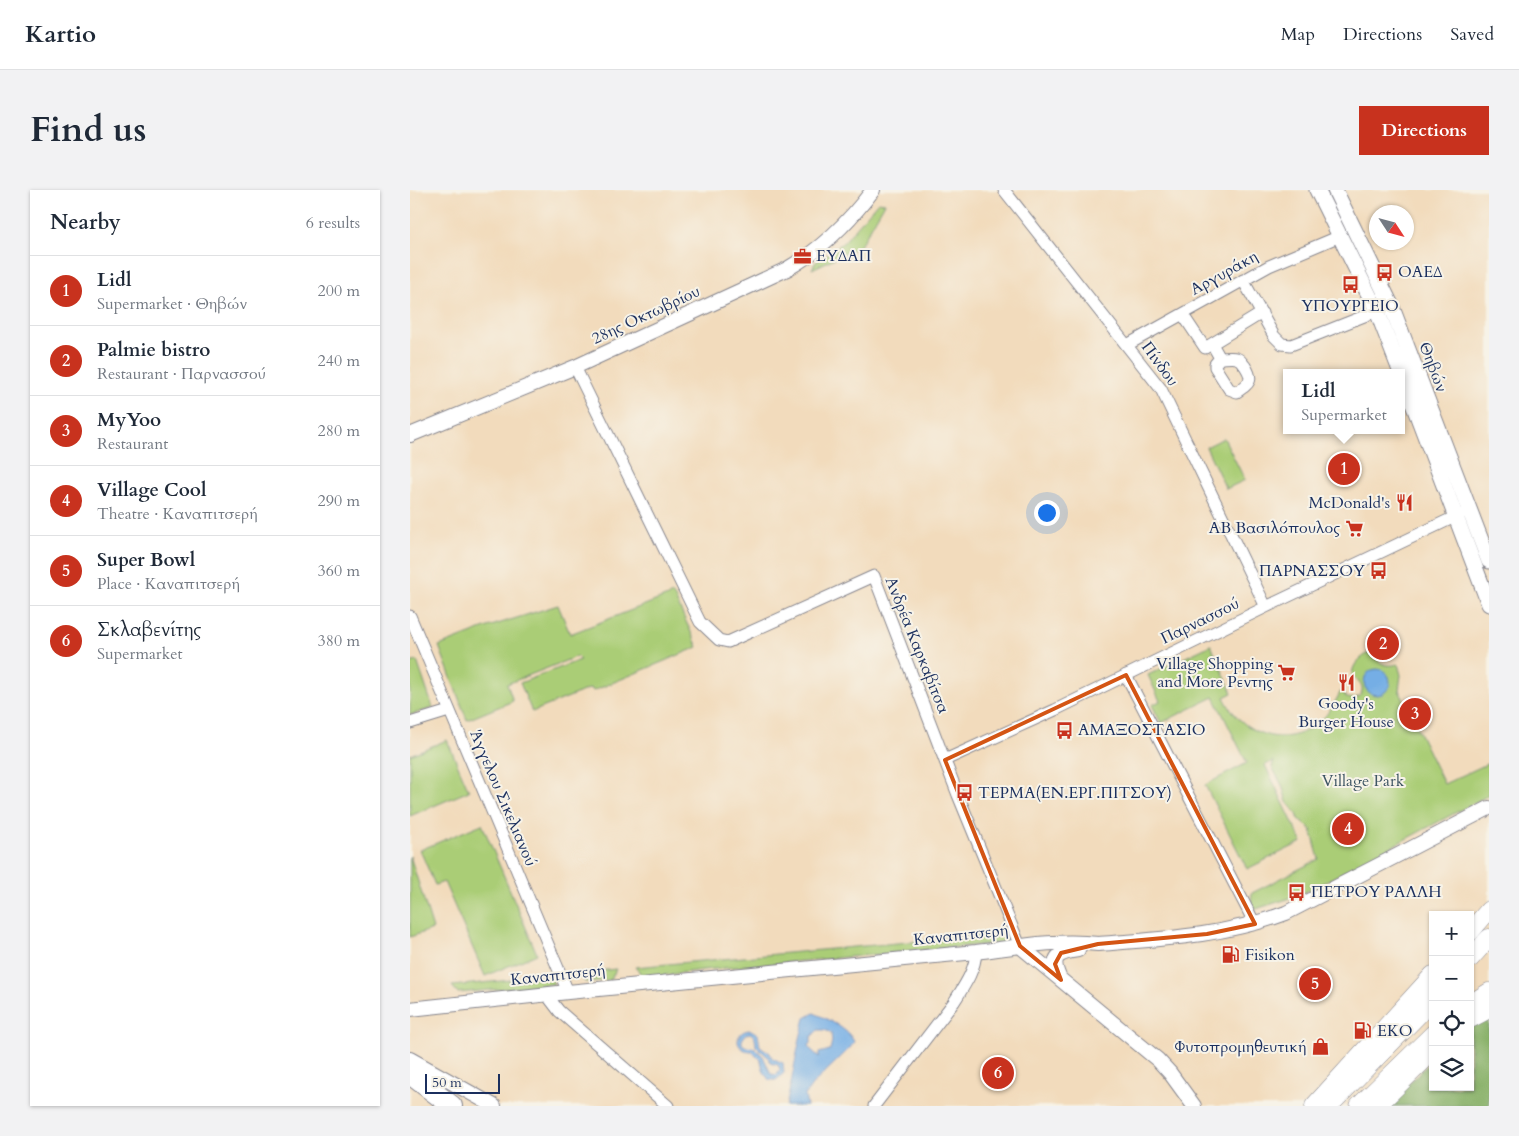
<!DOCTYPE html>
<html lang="en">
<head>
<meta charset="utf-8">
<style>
  :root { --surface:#fff; --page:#f2f2f3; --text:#1f2937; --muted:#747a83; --line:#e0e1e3; --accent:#c8321e }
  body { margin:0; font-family:Cardo,serif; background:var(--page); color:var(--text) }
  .controls { position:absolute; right:15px; bottom:15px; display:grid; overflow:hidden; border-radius:0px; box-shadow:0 1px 4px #0004 }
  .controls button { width:45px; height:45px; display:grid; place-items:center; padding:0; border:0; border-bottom:1px solid var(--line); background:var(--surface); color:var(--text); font:25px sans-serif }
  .compass { position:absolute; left:959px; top:15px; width:45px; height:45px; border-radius:50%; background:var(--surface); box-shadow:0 1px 4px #0004; rotate:126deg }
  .scale { position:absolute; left:15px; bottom:12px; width:75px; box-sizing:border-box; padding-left:5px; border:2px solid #1b2f5e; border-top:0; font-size:14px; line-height:18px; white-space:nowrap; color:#1b2f5e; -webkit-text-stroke:4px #f7f3e8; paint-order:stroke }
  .you { position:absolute; left:636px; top:322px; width:18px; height:18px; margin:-12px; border:4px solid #fff; border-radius:50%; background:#1a73e8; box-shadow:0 0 0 8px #1a73e833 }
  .badge { display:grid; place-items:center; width:32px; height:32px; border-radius:50%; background:var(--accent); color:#fff; font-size:16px; font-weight:700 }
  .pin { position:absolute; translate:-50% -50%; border:2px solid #fff; box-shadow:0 1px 5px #0006 }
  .popup { position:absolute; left:873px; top:179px; width:122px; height:65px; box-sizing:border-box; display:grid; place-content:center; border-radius:0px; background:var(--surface); filter:drop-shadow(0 1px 4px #0005); font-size:16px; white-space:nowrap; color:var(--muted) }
  .popup b { font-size:19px; color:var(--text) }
  .popup::after { content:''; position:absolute; left:50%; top:100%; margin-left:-10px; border:10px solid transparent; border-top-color:var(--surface) }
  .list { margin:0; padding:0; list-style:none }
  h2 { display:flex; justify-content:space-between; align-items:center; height:65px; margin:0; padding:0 20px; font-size:21px }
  h2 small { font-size:16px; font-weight:400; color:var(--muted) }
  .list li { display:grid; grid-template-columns:32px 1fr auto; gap:15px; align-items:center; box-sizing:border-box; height:70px; padding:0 20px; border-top:1px solid var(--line) }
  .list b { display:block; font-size:19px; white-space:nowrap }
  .list p { margin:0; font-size:16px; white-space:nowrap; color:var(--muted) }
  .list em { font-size:16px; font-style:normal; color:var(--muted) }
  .icon { flex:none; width:28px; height:28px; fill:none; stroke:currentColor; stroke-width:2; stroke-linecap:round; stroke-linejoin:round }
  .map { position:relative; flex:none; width:1079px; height:916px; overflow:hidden; border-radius:0px }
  header { display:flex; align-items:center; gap:30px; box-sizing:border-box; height:70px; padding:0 25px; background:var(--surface); border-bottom:1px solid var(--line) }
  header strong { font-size:24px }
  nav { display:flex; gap:28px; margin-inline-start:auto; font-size:18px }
  .intro { display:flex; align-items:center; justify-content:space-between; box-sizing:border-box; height:120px; padding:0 30px }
  h1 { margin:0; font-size:35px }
  .button { padding:12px 22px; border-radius:0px; background:var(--accent); color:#fff; font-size:18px; font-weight:700 }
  main { display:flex; gap:30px; padding:0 30px }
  aside { flex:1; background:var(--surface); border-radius:0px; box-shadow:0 1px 4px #0004 }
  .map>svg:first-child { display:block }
  .green { fill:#aacd76; stroke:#627e6a }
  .forest { fill:#87b067; stroke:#517062 }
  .water { fill:#74aee5; stroke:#486ea2; fill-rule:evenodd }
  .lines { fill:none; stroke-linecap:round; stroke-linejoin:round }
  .minor-casing { stroke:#86858d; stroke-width:13 }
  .tertiary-casing { stroke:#86858d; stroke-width:16 }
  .secondary-casing { stroke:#86858d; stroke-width:17 }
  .primary-casing { stroke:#86858d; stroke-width:19 }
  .motorway-casing { stroke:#86858d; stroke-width:22 }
  .minor { stroke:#fff; stroke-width:11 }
  .tertiary { stroke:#fff; stroke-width:14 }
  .secondary { stroke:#fff; stroke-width:15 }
  .primary { stroke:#fff; stroke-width:18 }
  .motorway { stroke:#fff; stroke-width:20 }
  .marked { fill:none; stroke:#d45514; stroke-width:4; stroke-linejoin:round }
  .labels { text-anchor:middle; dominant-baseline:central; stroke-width:4; stroke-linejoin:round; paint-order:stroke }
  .poi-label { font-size:16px; fill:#1b2f5e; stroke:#f7f3e8; text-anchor:start }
  .street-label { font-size:16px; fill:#1b2f5e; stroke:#f7f3e8 }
  .park-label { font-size:16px; fill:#3f5664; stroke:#f7f3e8 }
</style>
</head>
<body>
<header>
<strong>Kartio</strong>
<nav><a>Map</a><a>Directions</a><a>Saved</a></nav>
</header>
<div class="intro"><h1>Find us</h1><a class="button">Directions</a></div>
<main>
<aside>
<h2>Nearby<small>6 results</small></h2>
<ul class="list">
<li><span class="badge">1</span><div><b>Lidl</b><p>Supermarket · Θηβών</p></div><em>200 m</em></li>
<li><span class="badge">2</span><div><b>Palmie bistro</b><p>Restaurant · Παρνασσού</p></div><em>240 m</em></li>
<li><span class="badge">3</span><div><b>MyYoo</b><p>Restaurant</p></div><em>280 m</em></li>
<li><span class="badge">4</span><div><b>Village Cool</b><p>Theatre · Καναπιτσερή</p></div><em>290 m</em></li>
<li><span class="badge">5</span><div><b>Super Bowl</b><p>Place · Καναπιτσερή</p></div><em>360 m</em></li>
<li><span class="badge">6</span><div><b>Σκλαβενίτης</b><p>Supermarket</p></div><em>380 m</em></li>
</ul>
</aside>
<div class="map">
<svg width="1079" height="916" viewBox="0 0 1079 916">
  <rect width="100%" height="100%" fill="#f7f3e8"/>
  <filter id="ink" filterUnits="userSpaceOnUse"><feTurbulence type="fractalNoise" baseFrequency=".02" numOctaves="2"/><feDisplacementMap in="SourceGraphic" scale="10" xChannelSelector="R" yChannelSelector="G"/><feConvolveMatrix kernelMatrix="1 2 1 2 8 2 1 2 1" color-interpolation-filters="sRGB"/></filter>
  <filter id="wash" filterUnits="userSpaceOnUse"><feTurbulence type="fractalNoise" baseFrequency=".0096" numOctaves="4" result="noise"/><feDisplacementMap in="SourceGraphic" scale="20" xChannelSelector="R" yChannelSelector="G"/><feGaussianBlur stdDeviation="1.12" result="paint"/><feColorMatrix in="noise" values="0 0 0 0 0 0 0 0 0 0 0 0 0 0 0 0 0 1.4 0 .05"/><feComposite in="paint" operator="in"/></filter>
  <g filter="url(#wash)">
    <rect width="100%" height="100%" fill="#f2dbbc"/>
    <!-- green -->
    <path class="green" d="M 468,12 L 475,13 L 450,56 L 402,79 L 405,73 L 434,52 Z
      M 814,248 L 835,290 L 816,299 L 796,257 Z
      M 263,404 L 288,457 L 183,501 L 181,498 L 122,522 L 110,493 L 170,470 L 168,466 L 97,494 L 103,511 L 57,530 L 29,456 L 75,438 L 148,415 L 160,444 Z
      M 801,455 L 822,503 L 814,507 C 831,545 876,561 909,532 C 919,524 925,512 931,501 L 937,508 C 954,512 958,493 942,487 C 942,474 949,469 960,462 C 967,472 975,478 988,474 L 991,485 L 989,500 L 1034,594 L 1079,573 L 1079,605 L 890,705 L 846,719 L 841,714 L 842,703 L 909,669 L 901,639 L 889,630 L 887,624 L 877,612 L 872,595 L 862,577 L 864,571 L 855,575 L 892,652 L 837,679 L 795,595 L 837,573 L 804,507 L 751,533 L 742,515 L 750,511 L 738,485 Z
      M 7,471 L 23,518 L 0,525 L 0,473 Z
      M 37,550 L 59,601 L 0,626 L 0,565 Z
      M 72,634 L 127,764 L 75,786 L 34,692 L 25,695 L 10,660 Z
      M 0,666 L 23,739 L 0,747 Z
      M 596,743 L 596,750 L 594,753 L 293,780 L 234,788 L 225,777 Z
      M 206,779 L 201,790 L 175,792 L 168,783 Z
      M 140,786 L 144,794 L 48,803 L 42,796 Z"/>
    <!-- forest -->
    <path class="forest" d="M 1079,825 L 1079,916 L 975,916 L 1023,869 L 1023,897 L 1060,897 L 1060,837 Z"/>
    <!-- water -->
    <path class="water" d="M954 492a13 13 0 1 1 26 0a13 13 0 1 1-26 0Z
      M 404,823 C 417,829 439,839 444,852 L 440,858 L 403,894 L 395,905 L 397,916 L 376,916 C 383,887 387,857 395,828 ZM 408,840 L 415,840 L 421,843 L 422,851 L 420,860 L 409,863 L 409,867 L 398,857 L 401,853 L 401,847 Z
      M 341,840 L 348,844 L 350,856 L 360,863 L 362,868 L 373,873 L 374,883 L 366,890 L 359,890 L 354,882 L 350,868 L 346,866 L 342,861 C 324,862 323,840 341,840 ZM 340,843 C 346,846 345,850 346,856 L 357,866 L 361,873 L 368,875 L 370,879 L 367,885 L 361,884 L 353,866 L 344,858 L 337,857 L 332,854 L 332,850 L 336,844 Z"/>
  </g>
  <g filter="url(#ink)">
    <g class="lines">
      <defs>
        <path id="minor" d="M 594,0 L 751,199 L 856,417
          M 833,90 L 864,146 L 872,154 L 881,155 L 967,121
          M 773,125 L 795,158 L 852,123
          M 802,154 L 810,168 L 805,174 L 805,177 L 819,199 L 827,202 C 840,193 844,190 835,176 C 832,173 831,169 826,168 C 822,167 815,168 810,168
          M 717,155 L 859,76 L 930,46
          M 165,177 L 290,432 L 309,450 L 318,452 L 464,386 L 548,605 L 610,756
          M 0,426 L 158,802
          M 716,485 L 845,734
          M 0,533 L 39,521
          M 535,570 L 645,520 L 856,417 L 1051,324
          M 136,804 L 149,821 L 258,916
          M 464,916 L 544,812 C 554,796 565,781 566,762"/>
        <path id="tertiary" d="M 0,245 L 165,177 L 377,79 C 412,59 439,32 463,0
          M 610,756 L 748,870 L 760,883 L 784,916
          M 650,789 C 640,767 647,763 668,760
          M 0,819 L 158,802 L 566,762 C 606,757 648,749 688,754 C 752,749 815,746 876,723 L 1079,618
          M 0,869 L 84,916"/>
        <path id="secondary" d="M 907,0 L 967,121 L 991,183
          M 925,0 L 981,115 L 1079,371
          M 992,185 L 1079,414"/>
        <path id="primary" d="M 1060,742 L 1079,720
          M 1060,769 L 1079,748
          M 1060,814 L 1079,802
          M 1060,829 L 1079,819
          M 904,916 L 1023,785
          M 919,916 L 1023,810
          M 949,916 L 1023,844
          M 967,916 L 1023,861"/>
        <path id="motorway" d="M 0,884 L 42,916"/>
      </defs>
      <!-- minor casing -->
      <use href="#minor" class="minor-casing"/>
      <!-- tertiary casing -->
      <use href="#tertiary" class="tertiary-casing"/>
      <!-- secondary casing -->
      <use href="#secondary" class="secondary-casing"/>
      <!-- primary casing -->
      <use href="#primary" class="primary-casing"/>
      <!-- motorway casing -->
      <use href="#motorway" class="motorway-casing"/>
      <!-- minor -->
      <use href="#minor" class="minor"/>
      <!-- tertiary -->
      <use href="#tertiary" class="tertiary"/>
      <!-- secondary -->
      <use href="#secondary" class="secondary"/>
      <!-- primary -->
      <use href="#primary" class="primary"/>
      <!-- motorway -->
      <use href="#motorway" class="motorway"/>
    </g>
  </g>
  <!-- marked area -->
  <path class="marked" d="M 716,485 L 845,734 L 797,744 L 688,754 L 651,763 L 645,774 L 651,790 L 610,756 L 535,570 Z"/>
  <!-- icons -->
  <defs>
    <symbol id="office-bare" viewBox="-9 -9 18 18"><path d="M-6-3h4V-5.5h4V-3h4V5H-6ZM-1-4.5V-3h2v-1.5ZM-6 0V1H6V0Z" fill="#c8321e" stroke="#f7f3e8" stroke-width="2.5" paint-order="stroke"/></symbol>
    <symbol id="bus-bare" viewBox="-9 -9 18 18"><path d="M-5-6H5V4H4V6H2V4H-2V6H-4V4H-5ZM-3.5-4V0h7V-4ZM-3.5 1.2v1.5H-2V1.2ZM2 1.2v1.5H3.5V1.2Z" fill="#c8321e" stroke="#f7f3e8" stroke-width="2.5" paint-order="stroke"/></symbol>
    <symbol id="restaurant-bare" viewBox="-9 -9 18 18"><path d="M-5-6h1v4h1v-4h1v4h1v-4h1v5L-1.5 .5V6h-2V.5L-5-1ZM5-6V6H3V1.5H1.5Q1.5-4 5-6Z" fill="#c8321e" stroke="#f7f3e8" stroke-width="2.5" paint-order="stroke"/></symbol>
    <symbol id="supermarket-bare" viewBox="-9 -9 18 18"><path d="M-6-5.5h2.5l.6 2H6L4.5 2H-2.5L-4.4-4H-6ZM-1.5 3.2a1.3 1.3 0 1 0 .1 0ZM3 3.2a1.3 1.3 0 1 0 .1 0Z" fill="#c8321e" stroke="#f7f3e8" stroke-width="2.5" paint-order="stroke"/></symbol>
    <symbol id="fuel-bare" viewBox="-9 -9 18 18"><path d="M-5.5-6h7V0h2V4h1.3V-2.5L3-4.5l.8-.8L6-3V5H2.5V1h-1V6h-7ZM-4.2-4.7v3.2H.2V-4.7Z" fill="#c8321e" stroke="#f7f3e8" stroke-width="2.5" paint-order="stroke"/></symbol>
    <symbol id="shop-bare" viewBox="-9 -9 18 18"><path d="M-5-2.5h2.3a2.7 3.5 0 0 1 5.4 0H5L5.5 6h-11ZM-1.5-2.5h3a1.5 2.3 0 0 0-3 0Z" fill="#c8321e" stroke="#f7f3e8" stroke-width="2.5" paint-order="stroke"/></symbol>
  </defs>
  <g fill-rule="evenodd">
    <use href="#office-bare" x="380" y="54" width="25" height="25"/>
    <use href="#bus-bare" x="962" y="70" width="25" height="25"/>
    <use href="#bus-bare" x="928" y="82" width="25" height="25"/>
    <use href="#restaurant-bare" x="982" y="300" width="25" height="25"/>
    <use href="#supermarket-bare" x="932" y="326" width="25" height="25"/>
    <use href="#bus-bare" x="956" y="368" width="25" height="25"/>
    <use href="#supermarket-bare" x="864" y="470" width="25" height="25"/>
    <use href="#restaurant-bare" x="924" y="480" width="25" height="25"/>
    <use href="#bus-bare" x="642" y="528" width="25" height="25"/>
    <use href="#bus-bare" x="542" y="590" width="25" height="25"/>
    <use href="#bus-bare" x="874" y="690" width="25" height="25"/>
    <use href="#fuel-bare" x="808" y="752" width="25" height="25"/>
    <use href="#fuel-bare" x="940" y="828" width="25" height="25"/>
    <use href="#shop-bare" x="898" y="844" width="25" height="25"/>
  </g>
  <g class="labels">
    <!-- poi labels -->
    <g class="poi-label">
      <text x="406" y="66">ΕΥΔΑΠ</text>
      <text x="988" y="82">ΟΑΕΔ</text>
      <text x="940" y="116" text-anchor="middle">ΥΠΟΥΡΓΕΙΟ</text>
      <text x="980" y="313" text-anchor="end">McDonald's</text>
      <text x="930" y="338" text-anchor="end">ΑΒ Βασιλόπουλος</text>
      <text x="955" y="381" text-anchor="end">ΠΑΡΝΑΣΣΟΥ</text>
      <text x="863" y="474" text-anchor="end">Village Shopping<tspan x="863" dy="18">and More Ρεντης</tspan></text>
      <text x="936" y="514" text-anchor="middle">Goody's<tspan x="936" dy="18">Burger House</tspan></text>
      <text x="668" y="540">ΑΜΑΞΟΣΤΑΣΙΟ</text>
      <text x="568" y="603">ΤΕΡΜΑ(ΕΝ.ΕΡΓ.ΠΙΤΣΟΥ)</text>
      <text x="901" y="702">ΠΕΤΡΟΥ ΡΑΛΛΗ</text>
      <text x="835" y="765">Fisikon</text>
      <text x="967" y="841">EKO</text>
      <text x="897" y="857" text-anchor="end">Φυτοπρομηθευτική</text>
    </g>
    <!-- street labels -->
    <g class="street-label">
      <text transform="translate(814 83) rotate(-29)">Αργυράκη</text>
      <text transform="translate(236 125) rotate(-25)">28ης Οκτωβρίου</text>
      <text transform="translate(750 174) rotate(54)">Πίνδου</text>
      <text transform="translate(1023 177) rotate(69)">Θηβών</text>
      <text transform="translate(790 431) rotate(-26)">Παρνασσού</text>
      <text transform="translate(507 455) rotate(68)">Ανδρέα Καρκαβίτσα</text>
      <text transform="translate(93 608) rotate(67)">Άγγελου Σικελιανού</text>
      <text transform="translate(551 745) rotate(-6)">Καναπιτσερή</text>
      <text transform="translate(148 785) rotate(-6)">Καναπιτσερή</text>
    </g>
    <!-- park labels -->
    <g class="park-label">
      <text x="953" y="591">Village Park</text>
    </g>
  </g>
</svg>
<div class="controls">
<button>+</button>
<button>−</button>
<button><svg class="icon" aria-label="locate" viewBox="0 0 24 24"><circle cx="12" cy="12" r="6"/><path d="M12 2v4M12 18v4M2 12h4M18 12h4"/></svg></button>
<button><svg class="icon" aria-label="layers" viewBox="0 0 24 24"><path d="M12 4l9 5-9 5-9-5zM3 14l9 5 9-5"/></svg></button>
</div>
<svg class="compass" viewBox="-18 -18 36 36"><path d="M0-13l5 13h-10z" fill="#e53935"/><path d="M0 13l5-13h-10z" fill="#747a83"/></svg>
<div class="scale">50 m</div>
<div class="you"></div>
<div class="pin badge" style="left:934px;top:279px">1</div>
<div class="popup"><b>Lidl</b>Supermarket</div>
<div class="pin badge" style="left:973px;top:454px">2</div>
<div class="pin badge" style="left:1005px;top:524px">3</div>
<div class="pin badge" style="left:938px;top:639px">4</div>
<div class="pin badge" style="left:905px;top:794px">5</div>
<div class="pin badge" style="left:588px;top:883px">6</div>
</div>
</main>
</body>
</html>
